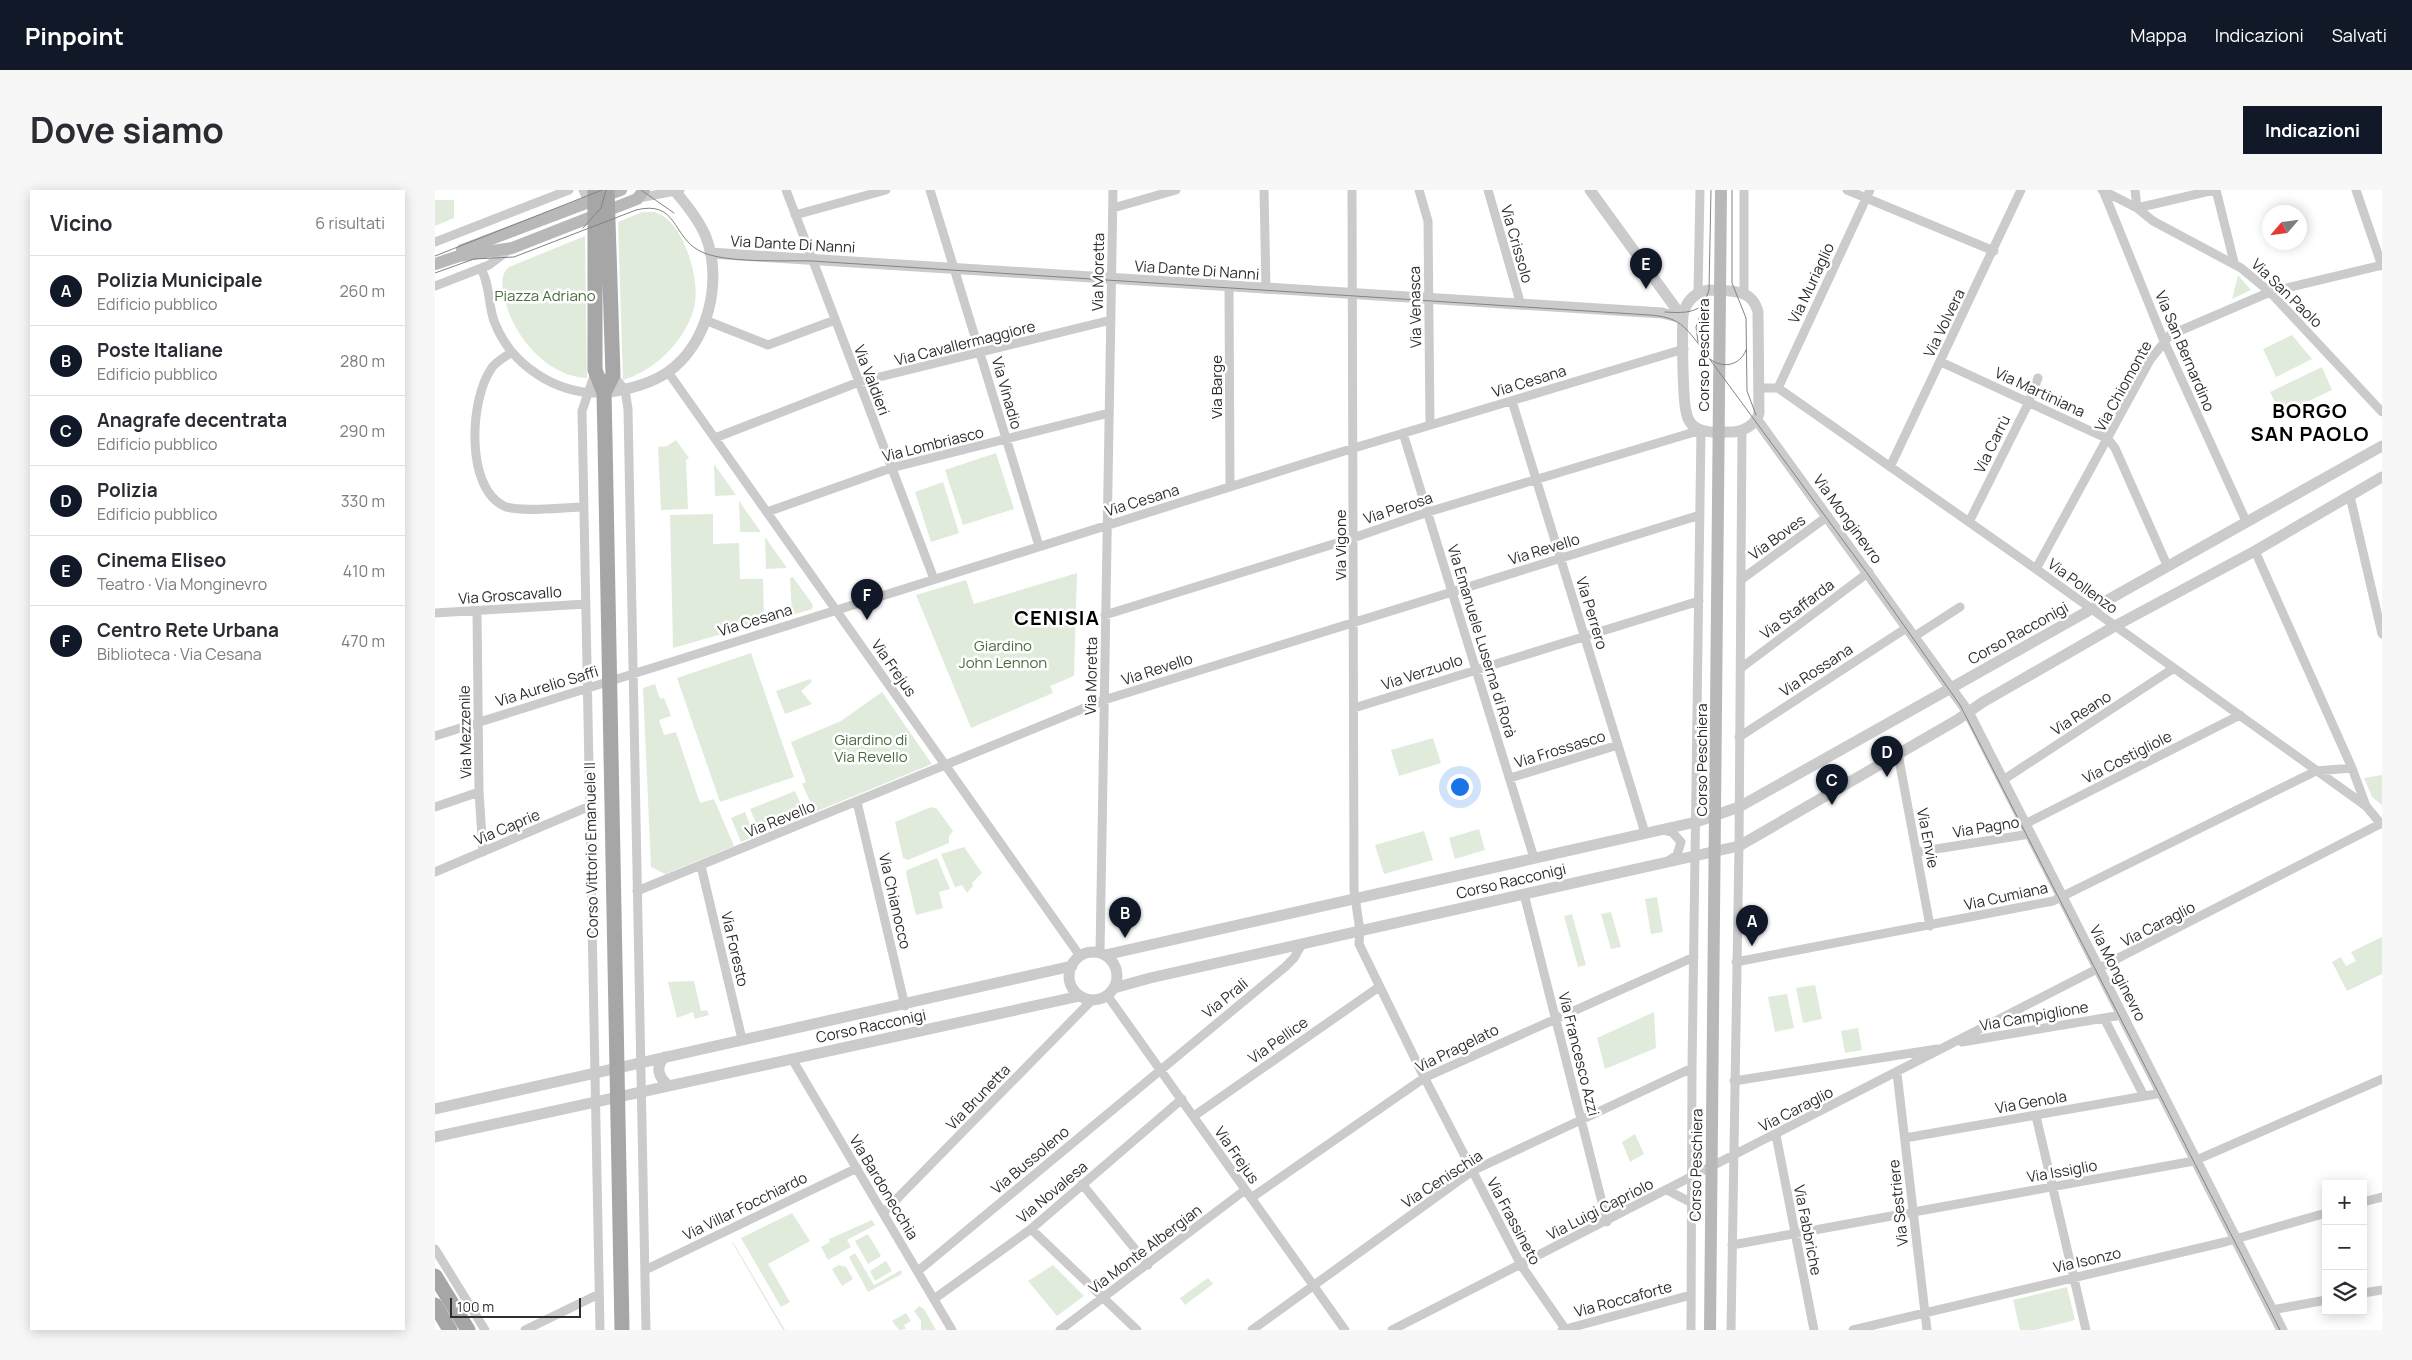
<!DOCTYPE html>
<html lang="it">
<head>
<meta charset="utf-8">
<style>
  :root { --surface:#fff; --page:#f7f7f7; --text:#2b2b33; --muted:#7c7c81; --line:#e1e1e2; --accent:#111827 }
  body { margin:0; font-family:Manrope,sans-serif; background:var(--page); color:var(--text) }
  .controls { position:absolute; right:15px; bottom:15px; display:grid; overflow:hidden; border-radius:0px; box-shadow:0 2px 12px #0003 }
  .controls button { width:45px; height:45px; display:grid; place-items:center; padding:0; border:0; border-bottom:1px solid var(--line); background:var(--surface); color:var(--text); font:25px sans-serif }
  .compass { position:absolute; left:1827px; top:15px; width:45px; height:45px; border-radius:50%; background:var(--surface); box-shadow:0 2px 12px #0003; rotate:242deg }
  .scale { position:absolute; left:15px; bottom:12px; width:131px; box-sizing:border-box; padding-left:5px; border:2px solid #2e2e2e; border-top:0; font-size:14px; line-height:18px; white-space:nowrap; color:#2e2e2e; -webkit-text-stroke:4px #fff; paint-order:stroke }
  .you { position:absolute; left:1024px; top:596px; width:18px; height:18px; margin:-12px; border:4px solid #fff; border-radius:50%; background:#1a73e8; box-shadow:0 0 0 8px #1a73e833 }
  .badge { display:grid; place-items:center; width:32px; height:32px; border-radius:50%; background:var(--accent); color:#fff; font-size:16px; font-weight:700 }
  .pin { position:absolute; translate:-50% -41px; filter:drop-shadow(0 1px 2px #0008) }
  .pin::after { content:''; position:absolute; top:26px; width:18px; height:15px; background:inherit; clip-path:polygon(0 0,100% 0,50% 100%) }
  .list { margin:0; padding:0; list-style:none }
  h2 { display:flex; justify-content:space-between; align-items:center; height:65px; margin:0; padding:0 20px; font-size:21px }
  h2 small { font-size:16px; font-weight:400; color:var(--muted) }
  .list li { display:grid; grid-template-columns:32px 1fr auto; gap:15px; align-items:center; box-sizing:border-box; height:70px; padding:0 20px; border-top:1px solid var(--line) }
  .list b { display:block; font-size:19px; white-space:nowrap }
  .list p { margin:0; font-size:16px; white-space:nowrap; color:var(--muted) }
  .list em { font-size:16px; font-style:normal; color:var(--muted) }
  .icon { flex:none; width:28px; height:28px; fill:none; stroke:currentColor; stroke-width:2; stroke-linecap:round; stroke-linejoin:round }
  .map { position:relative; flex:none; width:1947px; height:1140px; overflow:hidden; border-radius:0px }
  header { display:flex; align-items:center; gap:30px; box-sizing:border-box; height:70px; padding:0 25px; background:var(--accent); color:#fff }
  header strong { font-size:24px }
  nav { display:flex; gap:28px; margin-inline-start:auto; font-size:18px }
  .intro { display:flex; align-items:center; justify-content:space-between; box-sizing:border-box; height:120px; padding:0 30px }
  h1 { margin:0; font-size:35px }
  .button { padding:12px 22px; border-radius:0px; background:var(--accent); color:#fff; font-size:18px; font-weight:700 }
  main { display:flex; gap:30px; padding:0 30px }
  aside { flex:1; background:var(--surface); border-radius:0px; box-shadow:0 2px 12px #0003 }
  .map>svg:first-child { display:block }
  .green { fill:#e1ebdc }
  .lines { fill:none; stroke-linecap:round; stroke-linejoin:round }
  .minor { stroke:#cbcbcb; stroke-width:9 }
  .tertiary { stroke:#cbcbcb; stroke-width:11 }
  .secondary { stroke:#b8b8b8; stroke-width:12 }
  .primary { stroke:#a6a6a6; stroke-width:15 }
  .tram { stroke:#838383; stroke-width:1 }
  .labels { text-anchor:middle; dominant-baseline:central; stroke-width:5; stroke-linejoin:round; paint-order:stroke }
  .street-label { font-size:15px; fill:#2e2e2e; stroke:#fff }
  .park-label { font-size:15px; fill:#486a3c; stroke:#fff }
  .district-label { font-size:20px; font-weight:bold; letter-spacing:1px; fill:#000; stroke:#fff }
</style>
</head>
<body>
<header>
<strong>Pinpoint</strong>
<nav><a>Mappa</a><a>Indicazioni</a><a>Salvati</a></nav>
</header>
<div class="intro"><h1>Dove siamo</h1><a class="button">Indicazioni</a></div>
<main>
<aside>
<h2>Vicino<small>6 risultati</small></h2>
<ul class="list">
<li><span class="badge">A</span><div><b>Polizia Municipale</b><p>Edificio pubblico</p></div><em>260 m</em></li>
<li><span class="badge">B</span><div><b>Poste Italiane</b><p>Edificio pubblico</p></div><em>280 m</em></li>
<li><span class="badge">C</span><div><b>Anagrafe decentrata</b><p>Edificio pubblico</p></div><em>290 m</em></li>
<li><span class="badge">D</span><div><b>Polizia</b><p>Edificio pubblico</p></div><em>330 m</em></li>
<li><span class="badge">E</span><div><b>Cinema Eliseo</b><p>Teatro · Via Monginevro</p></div><em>410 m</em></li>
<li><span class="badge">F</span><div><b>Centro Rete Urbana</b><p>Biblioteca · Via Cesana</p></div><em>470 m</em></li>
</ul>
</aside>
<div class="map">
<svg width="1947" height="1140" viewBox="0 0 1947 1140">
  <rect width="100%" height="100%" fill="#fff"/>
  <!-- green -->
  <path class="green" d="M 0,10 L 19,10 L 19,28 L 0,36 Z
    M 207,22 C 212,22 218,21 222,23 C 249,33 264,87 260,113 C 254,148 220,181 188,190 L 183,32 Z
    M 150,46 L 152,188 C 111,186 77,145 69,106 C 67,96 65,85 74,77 Z
    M 1803,85 L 1816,100 L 1797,109 Z
    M 1857,145 L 1877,169 L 1841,187 L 1828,159 Z
    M 1887,177 L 1897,200 L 1846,224 L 1835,202 Z
    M 241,250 L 254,268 L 251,270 L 253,319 L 226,320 L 223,257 L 232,256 Z
    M 561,263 L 579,319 L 528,335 L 510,280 Z
    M 279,274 L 301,305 L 280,306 Z
    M 508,292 L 524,343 L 496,352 L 480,302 Z
    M 304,311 L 326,342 L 305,342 Z
    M 278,324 L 278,354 L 304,353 L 305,389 L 328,389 L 329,426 L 350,426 L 238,458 L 235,325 Z
    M 330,347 L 352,378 L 331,379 Z
    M 642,383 L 639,486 L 615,496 L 618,503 L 536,538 L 481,405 L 531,390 L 539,414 Z
    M 358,387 L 378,415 L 377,419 L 357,425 L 355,388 Z
    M 316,463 L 359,587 L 285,612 L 242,488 Z
    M 375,489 L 377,492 L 366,501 L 377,514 L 350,524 L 341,501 Z
    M 220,494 L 225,509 L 229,508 L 236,526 L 224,530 L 229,545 L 241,542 L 265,613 L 279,609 L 299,656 L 230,684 L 216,677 L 208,498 Z
    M 447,502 L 497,574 L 380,622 L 367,594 L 371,592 L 356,552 L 406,531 Z
    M 998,548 L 1006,573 L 964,586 L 956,560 Z
    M 1947,585 L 1947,615 L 1937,607 L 1929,588 Z
    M 360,601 L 371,626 L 326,645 L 315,619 Z
    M 496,617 L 502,619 L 518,641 L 514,646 L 514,653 L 473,670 L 468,668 L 460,632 Z
    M 310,622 L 320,646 L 306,652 L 296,628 Z
    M 1044,639 L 1050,660 L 1020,669 L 1014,648 Z
    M 989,641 L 998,670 L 949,684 L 940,655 Z
    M 529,657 L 547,683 L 537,693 L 538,696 L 532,703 L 527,695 L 520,697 L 506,664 Z
    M 502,668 L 515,699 L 504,702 L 508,718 L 481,725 L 471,684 L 472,680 Z
    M 1222,707 L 1228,742 L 1216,744 L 1210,709 Z
    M 1176,722 L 1186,757 L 1176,759 L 1166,724 Z
    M 1137,724 L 1151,775 L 1143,777 L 1129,726 Z
    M 1947,747 L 1947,784 L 1912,801 L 1897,772 L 1906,767 L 1911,776 L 1921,771 L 1916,762 Z
    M 259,791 L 266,821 L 272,820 L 274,825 L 260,829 L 258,822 L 242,828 L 233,792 Z
    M 1380,795 L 1387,829 L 1368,833 L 1361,798 Z
    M 1352,804 L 1359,838 L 1340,842 L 1333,807 Z
    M 1219,822 L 1221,858 L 1170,879 L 1162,848 Z
    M 1423,838 L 1427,860 L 1410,863 L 1406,841 Z
    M 1200,944 L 1209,964 L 1195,972 L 1187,952 Z
    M 357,1023 L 375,1051 L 333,1074 L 355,1112 L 346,1117 L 306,1048 Z
    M 437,1030 L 440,1035 L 412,1050 L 416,1057 L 393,1070 L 386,1057 L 395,1052 L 394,1049 Z
    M 433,1044 L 446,1066 L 433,1074 L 420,1051 Z
    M 297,1052 L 298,1052 L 350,1140 L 348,1140 Z
    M 420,1063 L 439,1095 L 466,1080 L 467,1084 L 433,1102 L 414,1067 Z
    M 451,1071 L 457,1081 L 440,1091 L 435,1081 Z
    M 404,1075 L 411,1077 L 418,1089 L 407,1096 L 397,1079 Z
    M 618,1075 L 649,1106 L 622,1126 L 593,1091 Z
    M 773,1088 L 778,1094 L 750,1115 L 745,1108 Z
    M 1632,1097 L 1640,1130 L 1600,1140 L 1585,1140 L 1578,1110 Z
    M 484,1116 L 489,1119 L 501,1140 L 486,1140 L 486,1131 L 479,1121 Z
    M 471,1123 L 476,1131 L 469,1135 L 471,1139 L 464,1140 L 457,1131 Z"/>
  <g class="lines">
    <!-- minor -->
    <path class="minor" d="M 148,0 L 155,16
      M 351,0 L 499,389
      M 495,0 L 604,356
      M 829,0 L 831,99
      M 917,0 L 919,700 L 925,741 L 924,754 L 986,881 L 1086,1075 L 1131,1140
      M 984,0 L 993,31 L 995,235
      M 1053,0 L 1086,115
      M 1309,0 L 1309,103
      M 1412,0 L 1559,61
      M 1667,0 L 1702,18 L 1718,31 L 1806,78 L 1835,102 L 1947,222
      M 1668,0 L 1729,151 L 1811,331
      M 1700,0 L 1702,18 L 1779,0
      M 1781,0 L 1799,72
      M 1921,0 L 1947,76
      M 204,8 L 245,0
      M 678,18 L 741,0
      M 360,25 L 451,0
      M 0,52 L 134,0
      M 46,79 C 55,94 53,114 59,131 C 76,176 122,205 169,203
      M 0,96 L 54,75 L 75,59
      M 794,97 L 795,297
      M 1263,103 L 1265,0
      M 270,130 L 333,155 L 400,130
      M 77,162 C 70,167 60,172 56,179 C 35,210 30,297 69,316 C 82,323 132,317 149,317
      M 1506,172 L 1673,249 L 1680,258 L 1732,375
      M 233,182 L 645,766
      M 160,183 L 147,221 L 165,1140
      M 178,185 L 190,200 L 193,219 L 211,1140
      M 1325,198 L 1343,198 L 1601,379 L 1931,616 L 1946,634
      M 1343,198 L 1435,0
      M 1077,211 L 1210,643
      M 968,243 L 1099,668
      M 280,248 L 424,192 L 676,130
      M 1455,277 L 1586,0
      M 1915,306 L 1947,444
      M 332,322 L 456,278 L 674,223
      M 1534,332 L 1591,218 L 1603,188
      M 1820,361 L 1917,578 L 1931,616
      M 1601,379 L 1715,170 L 1735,145 L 1835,102 L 1947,75
      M 1307,389 L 1393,326
      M 42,422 L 44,602 L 48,662
      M 0,423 L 151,414
      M 670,425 L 918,348 L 993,322 L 1266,240 L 1257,878 L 1256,1140
      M 1480,446 L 1525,417
      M 1306,478 L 1434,382
      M 919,518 L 1264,411
      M 0,546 L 919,258 L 1249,159
      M 1304,547 L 1473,437
      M 1463,564 L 1495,736
      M 1075,588 L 1183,555
      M 1568,590 L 1739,478
      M 422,612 L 470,816
      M 0,617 L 44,602
      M 1590,634 L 1805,525
      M 1228,640 L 1237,642 L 1246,652 L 1242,665 L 1233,671
      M 1482,662 L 1595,644
      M 266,676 L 307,849
      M 0,682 L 155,616
      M 202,701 L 669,510 L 1265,325
      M 1089,704 L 1172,1032
      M 665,763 L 678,0
      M 1301,772 L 1618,711 L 1881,581 L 1917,578
      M 672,805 L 910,1140
      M 1669,828 L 1709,906
      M 1527,852 L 1687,825
      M 357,869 L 517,1140
      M 1462,883 L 1492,1140
      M 1299,891 L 1502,859
      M 759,926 L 944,797
      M 1601,926 L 1651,1140
      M 1341,945 L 1379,1140
      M 1470,948 L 1727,903
      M 647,994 L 713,1075
      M 1232,1000 L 1257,1013
      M 816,1008 L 989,888 L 1259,767
      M 1928,1012 L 1947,1007
      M 448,1023 L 657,810
      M 596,1039 L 702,1140
      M 1297,1055 L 1759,971 L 1947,889
      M 0,1059 L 50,1140
      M 210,1080 L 422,978
      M 483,1081 L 850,777 L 859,768 L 867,754
      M 1928,1103 L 1947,1100
      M 499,1109 L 596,1039 L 747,909
      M 1837,1120 L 1891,1110
      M 90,1140 L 164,1104
      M 625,1140 L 810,1000
      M 817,1140 L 1037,981 L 1257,878
      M 957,1140 L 1947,633
      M 1127,1140 L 1256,1105
      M 1296,1140 L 1304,656 L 1307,240
      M 1418,1140 L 1790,1052 L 1891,1023"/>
    <!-- tertiary -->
    <path class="tertiary" d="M 1155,0 L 1247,127
      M 275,63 L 1227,123 L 1247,128
      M 1274,100 C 1295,101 1317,98 1323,122 L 1324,223 C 1321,234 1310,241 1298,242 C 1287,242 1270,244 1260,237 C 1255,234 1252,227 1251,221 C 1248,210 1246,128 1249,121 C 1253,109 1262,102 1274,100 Z
      M 169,203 C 191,200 214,195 233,182 C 273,154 288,91 271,47 C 264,30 252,15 239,0
      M 1322,230 L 1533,522 L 1847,1140
      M634 786a24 24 0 1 1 48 0a24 24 0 1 1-48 0Z
      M 670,765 L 1261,632 L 1304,617 L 1947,256
      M 679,798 L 715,788 L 1304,656 L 1522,530 L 1548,512 L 1680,436 L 1820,361 L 1947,287
      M 230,867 C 220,876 223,887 233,895
      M 0,919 L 637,776
      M 0,947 L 645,806"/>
    <!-- secondary -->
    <path class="secondary" d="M 27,60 L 186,0
      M 0,74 L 24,66 L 77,58 L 202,9 L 209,0
      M 1275,1140 L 1286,0"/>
    <!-- primary -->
    <path class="primary" d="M 160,0 L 160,180 L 169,203 L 170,249 L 187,1140
      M 169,203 L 178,185 L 172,0
      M 0,1086 L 33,1140
      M 0,1115 L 15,1140"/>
    <!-- tram -->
    <path class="tram" d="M 206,0 L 239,23
      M 1297,0 L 1297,93 L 1311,128 L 1312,201 L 1321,225
      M 148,38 L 166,18 L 171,0
      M 0,66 L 167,0
      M 0,83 L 39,69 L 79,67 L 201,20 C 242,10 237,45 263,60 C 286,74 349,70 377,71 L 1214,125 C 1244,127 1250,136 1268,160 L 1432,383 L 1525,515 L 1845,1140
      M 1230,122 C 1247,123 1263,124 1273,109
      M 1263,152 L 1261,137 L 1274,100 L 1276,0
      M 1275,169 C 1287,179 1305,176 1311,160"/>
  </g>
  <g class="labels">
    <!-- street labels -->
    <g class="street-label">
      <text transform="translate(358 54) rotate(3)">Via Dante Di Nanni</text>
      <text transform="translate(1082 54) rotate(74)">Via Crissolo</text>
      <text transform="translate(762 80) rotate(4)">Via Dante Di Nanni</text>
      <text transform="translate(663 82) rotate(-89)">Via Moretta</text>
      <text transform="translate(1376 93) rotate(-65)">Via Muriaglio</text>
      <text transform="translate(1852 103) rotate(44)">Via San Paolo</text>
      <text transform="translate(980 117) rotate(-91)">Via Venasca</text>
      <text transform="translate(1509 133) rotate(-64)">Via Volvera</text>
      <text transform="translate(530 153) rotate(-14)">Via Cavallermaggiore</text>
      <text transform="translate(1750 161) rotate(67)">Via San Bernardino</text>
      <text transform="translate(1268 165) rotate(-90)">Corso Peschiera</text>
      <text transform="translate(437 190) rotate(69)">Via Valdieri</text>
      <text transform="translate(1094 191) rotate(-17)">Via Cesana</text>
      <text transform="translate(1688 196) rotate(-61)">Via Chiomonte</text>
      <text transform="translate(781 197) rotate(-90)">Via Barge</text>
      <text transform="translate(1605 202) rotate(25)">Via Martiniana</text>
      <text transform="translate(572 203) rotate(74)">Via Vinadio</text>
      <text transform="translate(498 254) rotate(-14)">Via Lombriasco</text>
      <text transform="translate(1557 254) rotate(-64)">Via Carrù</text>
      <text transform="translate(707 310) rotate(-17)">Via Cesana</text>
      <text transform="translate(963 318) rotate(-18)">Via Perosa</text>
      <text transform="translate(1413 329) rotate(54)">Via Monginevro</text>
      <text transform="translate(1342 347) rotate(-36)">Via Boves</text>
      <text transform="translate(905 355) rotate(-90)">Via Vigone</text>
      <text transform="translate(1109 359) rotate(-17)">Via Revello</text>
      <text transform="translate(1648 396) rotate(36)">Via Pollenzo</text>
      <text transform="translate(75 405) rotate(-4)">Via Groscavallo</text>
      <text transform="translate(1362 419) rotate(-37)">Via Staffarda</text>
      <text transform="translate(1157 423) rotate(73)">Via Perrero</text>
      <text transform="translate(320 430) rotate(-17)">Via Cesana</text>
      <text transform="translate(1583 443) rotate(-29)">Corso Racconigi</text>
      <text transform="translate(1047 451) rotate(73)">Via Emanuele Luserna di Rorà</text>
      <text transform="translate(459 478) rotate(55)">Via Frejus</text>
      <text transform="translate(722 479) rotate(-18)">Via Revello</text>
      <text transform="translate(1381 480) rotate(-33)">Via Rossana</text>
      <text transform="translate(987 482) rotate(-18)">Via Verzuolo</text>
      <text transform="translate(656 486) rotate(-89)">Via Moretta</text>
      <text transform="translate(112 496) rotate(-17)">Via Aurelio Saffi</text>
      <text transform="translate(1646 523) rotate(-33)">Via Reano</text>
      <text transform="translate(30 542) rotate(-91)">Via Mezzenile</text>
      <text transform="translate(1125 559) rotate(-17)">Via Frossasco</text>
      <text transform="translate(1692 567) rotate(-27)">Via Costigliole</text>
      <text transform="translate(1266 570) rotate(-90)">Corso Peschiera</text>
      <text transform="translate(345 629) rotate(-22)">Via Revello</text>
      <text transform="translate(72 637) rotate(-23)">Via Caprie</text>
      <text transform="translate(1551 637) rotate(-9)">Via Pagno</text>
      <text transform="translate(1493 648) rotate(79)">Via Envie</text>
      <text transform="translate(156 660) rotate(-91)">Corso Vittorio Emanuele II</text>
      <text transform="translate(1076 691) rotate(-13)">Corso Racconigi</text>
      <text transform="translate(1571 706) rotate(-12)">Via Cumiana</text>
      <text transform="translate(460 711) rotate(77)">Via Chianocco</text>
      <text transform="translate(1723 734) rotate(-27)">Via Caraglio</text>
      <text transform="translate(300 759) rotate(77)">Via Foresto</text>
      <text transform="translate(1683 783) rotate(63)">Via Monginevro</text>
      <text transform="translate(790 808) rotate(-39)">Via Prali</text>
      <text transform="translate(1599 826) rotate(-10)">Via Campiglione</text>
      <text transform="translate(436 836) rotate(-12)">Corso Racconigi</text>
      <text transform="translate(843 850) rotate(-35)">Via Pellice</text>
      <text transform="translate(1022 858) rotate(-26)">Via Pragelato</text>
      <text transform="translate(1144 864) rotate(76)">Via Francesco Azzi</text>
      <text transform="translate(543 907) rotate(-46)">Via Brunetta</text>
      <text transform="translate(1596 912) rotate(-10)">Via Genola</text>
      <text transform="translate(1361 919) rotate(-27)">Via Caraglio</text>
      <text transform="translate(802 965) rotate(55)">Via Frejus</text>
      <text transform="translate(595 970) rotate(-40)">Via Bussoleno</text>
      <text transform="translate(1261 975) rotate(-89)">Corso Peschiera</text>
      <text transform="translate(1627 981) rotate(-10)">Via Issiglio</text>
      <text transform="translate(1007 989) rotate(-33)">Via Cenischia</text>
      <text transform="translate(449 997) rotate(59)">Via Bardonecchia</text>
      <text transform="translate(617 1002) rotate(-40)">Via Novalesa</text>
      <text transform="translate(1463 1013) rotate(-96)">Via Sestriere</text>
      <text transform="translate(310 1016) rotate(-26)">Via Villar Focchiardo</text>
      <text transform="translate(1165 1019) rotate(-27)">Via Luigi Capriolo</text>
      <text transform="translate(1079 1031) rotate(62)">Via Frassineto</text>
      <text transform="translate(1373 1040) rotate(79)">Via Fabbriche</text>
      <text transform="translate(710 1059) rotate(-37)">Via Monte Albergian</text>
      <text transform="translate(1652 1070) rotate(-13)">Via Isonzo</text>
      <text transform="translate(1188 1109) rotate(-15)">Via Roccaforte</text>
    </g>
    <!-- park labels -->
    <g class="park-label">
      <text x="110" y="105">Piazza Adriano</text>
      <text x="568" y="455">Giardino<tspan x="568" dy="17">John Lennon</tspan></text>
      <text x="436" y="549">Giardino di<tspan x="436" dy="17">Via Revello</tspan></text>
    </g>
    <!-- district labels -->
    <g class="district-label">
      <text x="1875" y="220">BORGO<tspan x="1875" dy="23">SAN PAOLO</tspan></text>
      <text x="622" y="427">CENISIA</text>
    </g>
  </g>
</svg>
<div class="controls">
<button>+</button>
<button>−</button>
<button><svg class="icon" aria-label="layers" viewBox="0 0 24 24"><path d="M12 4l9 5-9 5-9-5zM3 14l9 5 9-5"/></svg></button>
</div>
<svg class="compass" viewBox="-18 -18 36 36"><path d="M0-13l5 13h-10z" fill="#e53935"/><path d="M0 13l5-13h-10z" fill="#7c7c81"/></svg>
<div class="scale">100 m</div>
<div class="you"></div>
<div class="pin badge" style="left:1317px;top:756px">A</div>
<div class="pin badge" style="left:690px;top:748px">B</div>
<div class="pin badge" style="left:1397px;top:615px">C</div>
<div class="pin badge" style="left:1452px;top:587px">D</div>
<div class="pin badge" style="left:1211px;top:99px">E</div>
<div class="pin badge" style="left:432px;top:430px">F</div>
</div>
</main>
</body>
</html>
